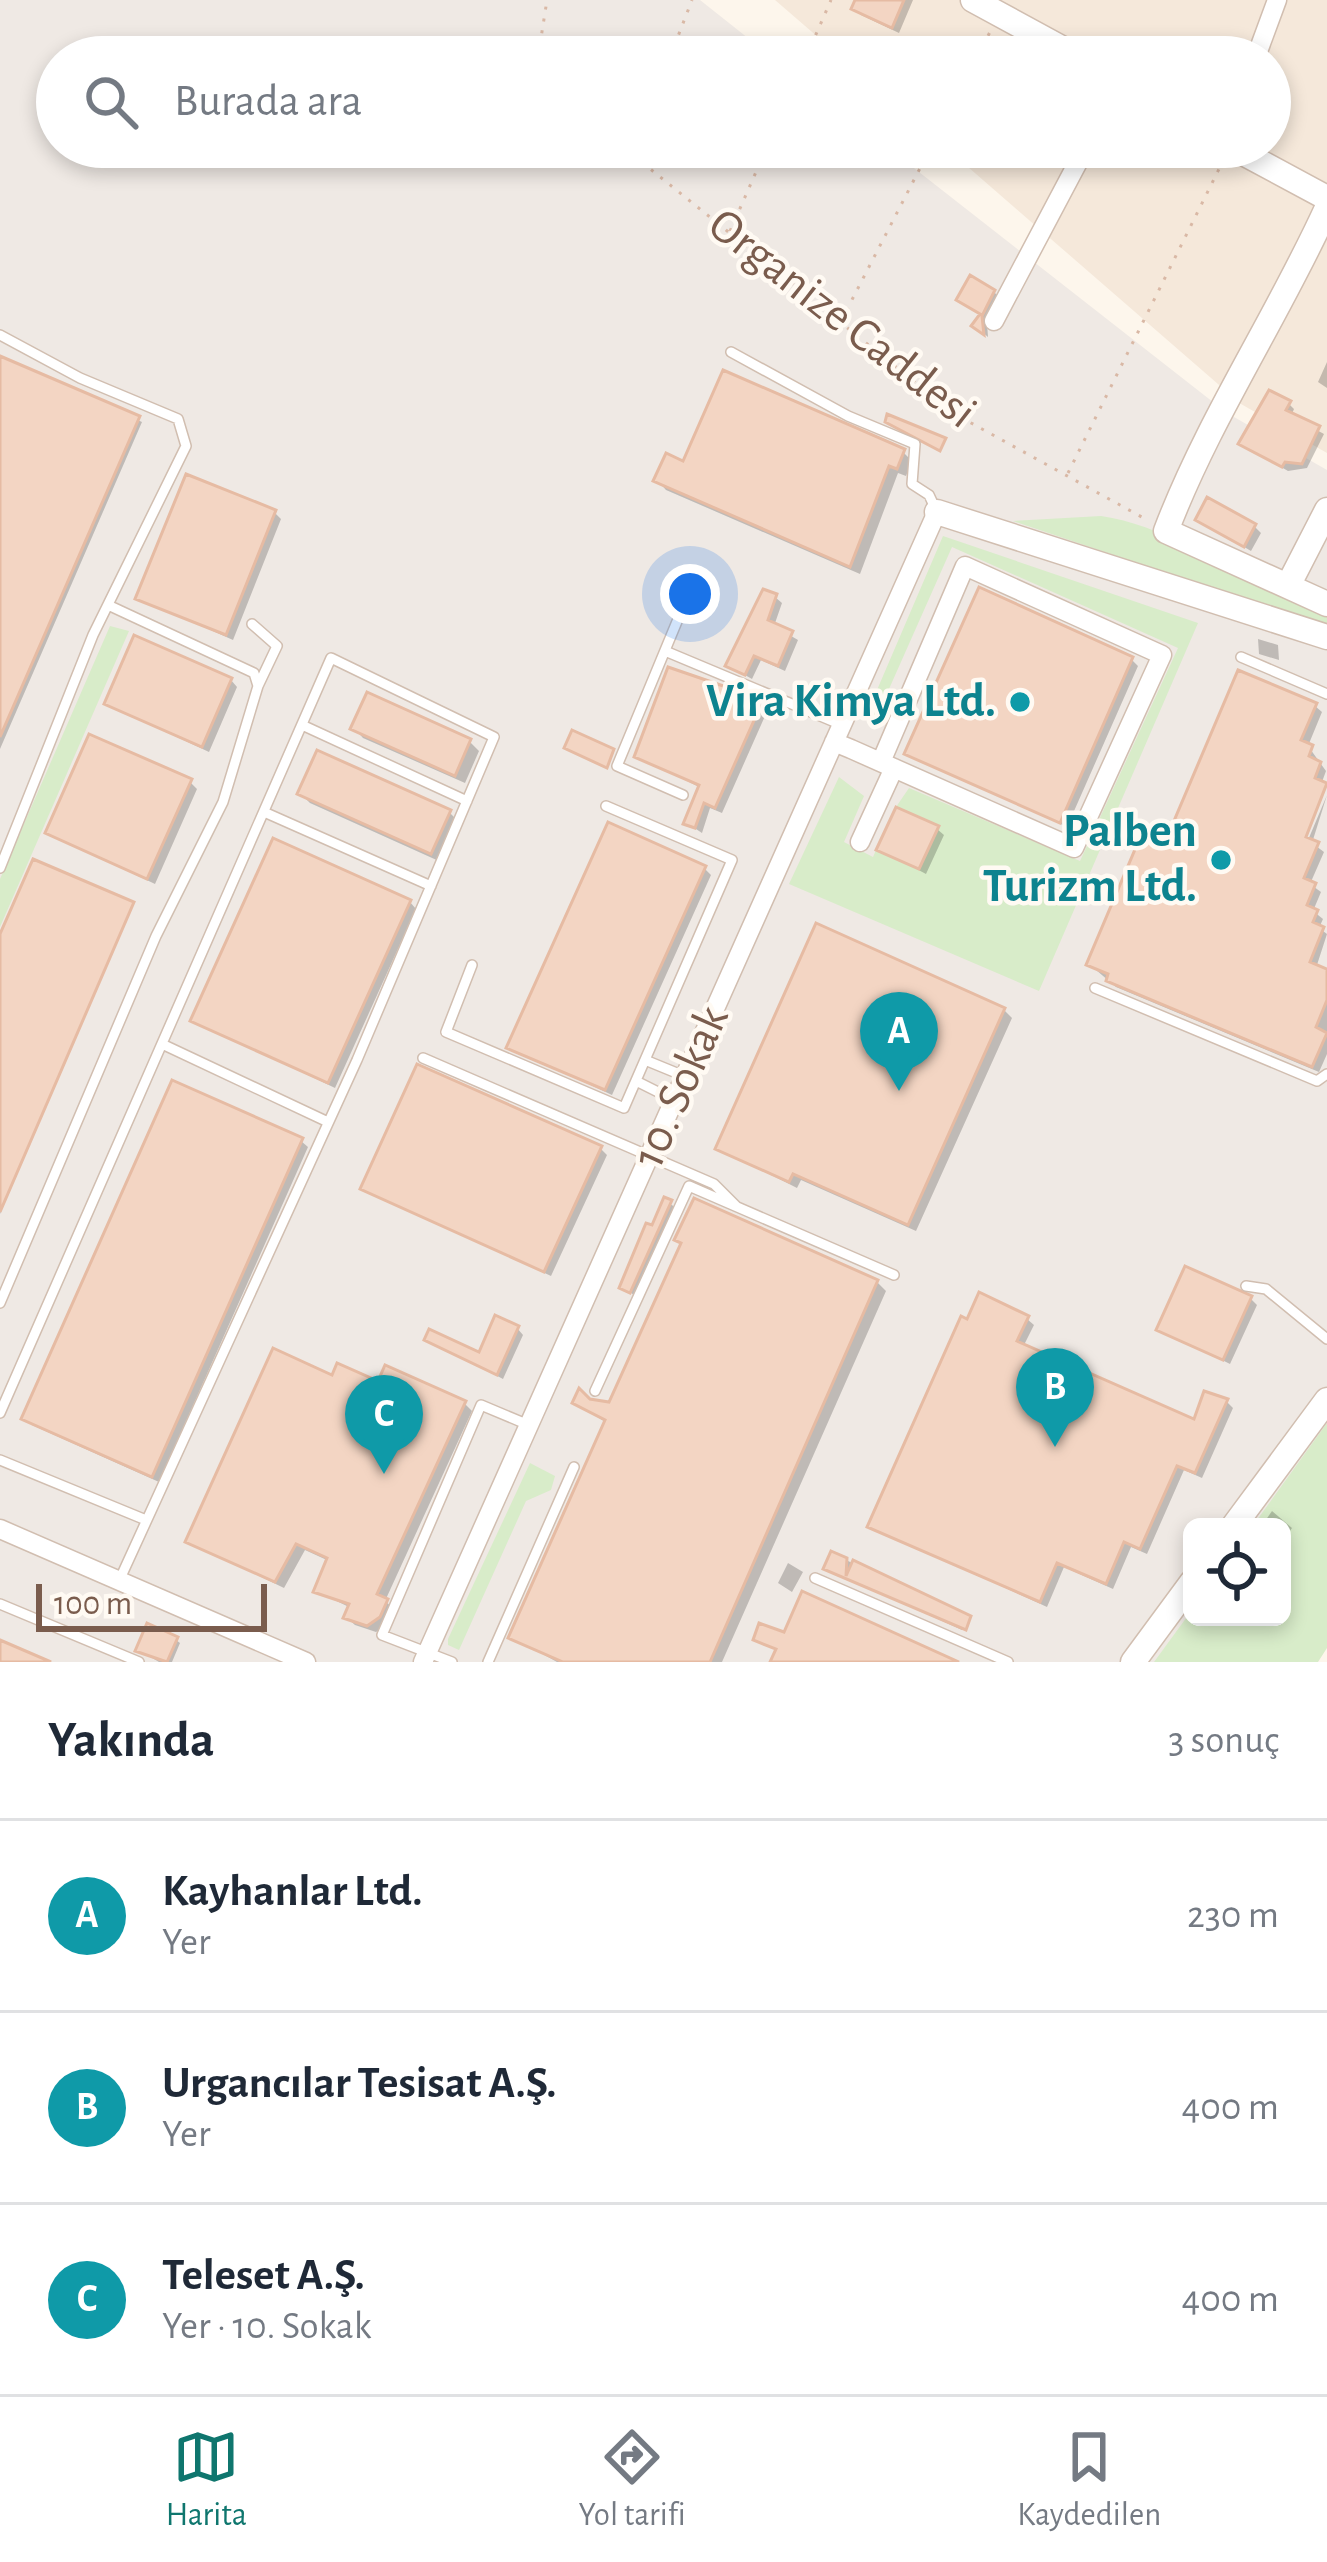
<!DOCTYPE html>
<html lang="tr">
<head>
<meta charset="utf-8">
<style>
  :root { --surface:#fff; --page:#f6f6f7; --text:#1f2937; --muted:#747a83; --line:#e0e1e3; --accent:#0f766e }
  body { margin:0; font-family:"Alegreya Sans",sans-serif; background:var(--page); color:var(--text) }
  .controls { position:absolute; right:36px; bottom:36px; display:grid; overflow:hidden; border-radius:18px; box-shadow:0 6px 18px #0003 }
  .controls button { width:108px; height:108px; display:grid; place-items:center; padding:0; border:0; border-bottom:3px solid var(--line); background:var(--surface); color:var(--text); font:60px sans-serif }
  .scale { position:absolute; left:36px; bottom:30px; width:231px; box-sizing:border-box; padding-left:12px; border:6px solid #7a5c4d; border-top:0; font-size:33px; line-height:42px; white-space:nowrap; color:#7a5c4d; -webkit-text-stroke:9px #fffaf3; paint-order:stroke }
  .you { position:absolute; left:690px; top:594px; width:42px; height:42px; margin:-30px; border:9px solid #fff; border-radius:50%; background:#1a73e8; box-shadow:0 0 0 18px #1a73e833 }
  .badge { display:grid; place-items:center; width:78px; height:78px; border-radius:50%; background:var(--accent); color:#fff; font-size:39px; font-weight:700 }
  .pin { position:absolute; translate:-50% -99px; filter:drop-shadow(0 3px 6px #0008) }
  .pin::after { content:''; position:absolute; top:63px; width:42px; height:36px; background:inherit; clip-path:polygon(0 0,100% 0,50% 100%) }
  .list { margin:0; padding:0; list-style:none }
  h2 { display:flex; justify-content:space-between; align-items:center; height:156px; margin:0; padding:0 48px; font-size:51px }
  h2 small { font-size:39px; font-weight:400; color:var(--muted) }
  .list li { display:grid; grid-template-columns:78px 1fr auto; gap:36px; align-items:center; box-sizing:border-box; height:192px; padding:0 48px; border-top:3px solid var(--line) }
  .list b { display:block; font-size:45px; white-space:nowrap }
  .list p { margin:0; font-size:39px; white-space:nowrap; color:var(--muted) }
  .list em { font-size:39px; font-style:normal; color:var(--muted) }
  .icon { flex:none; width:66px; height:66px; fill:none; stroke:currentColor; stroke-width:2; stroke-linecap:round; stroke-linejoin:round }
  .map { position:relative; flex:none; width:1327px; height:1662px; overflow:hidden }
  .search { position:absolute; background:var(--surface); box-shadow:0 6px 18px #0003; left:36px; right:36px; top:36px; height:132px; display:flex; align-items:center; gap:30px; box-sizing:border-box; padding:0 42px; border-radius:66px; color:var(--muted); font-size:45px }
  .sheet { height:732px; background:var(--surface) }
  nav { display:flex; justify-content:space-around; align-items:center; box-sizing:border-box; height:168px; border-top:3px solid var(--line); background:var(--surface); font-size:33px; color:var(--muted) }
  nav a { display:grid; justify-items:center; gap:6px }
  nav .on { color:var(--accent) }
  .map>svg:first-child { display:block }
  .residential { fill:#f5e8da }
  .industrial { fill:#efe9e4 }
  .green { fill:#d8ecc9 }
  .shadow { fill:#0003 }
  .building { fill:#f3d5c3; stroke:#e6bba3; stroke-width:3 }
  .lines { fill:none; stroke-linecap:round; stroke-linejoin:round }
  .service-casing { stroke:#d1beb0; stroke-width:12 }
  .minor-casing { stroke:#d1beb0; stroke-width:21 }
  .tertiary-casing { stroke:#d1beb0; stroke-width:27 }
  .path { stroke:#d9b8a5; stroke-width:3; stroke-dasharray:3 9; stroke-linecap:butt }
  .service { stroke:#fff; stroke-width:9 }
  .minor { stroke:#fff; stroke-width:18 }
  .tertiary { stroke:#fff; stroke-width:24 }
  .culture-dot { fill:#0f9aa8; stroke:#fffaf3; stroke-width:4.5 }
  .labels { text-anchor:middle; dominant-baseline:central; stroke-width:9; stroke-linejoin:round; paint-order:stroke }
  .street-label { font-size:48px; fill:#7a5c4d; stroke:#fffaf3 }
  .culture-label { font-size:48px; font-weight:bold; fill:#0d838f; stroke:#fffaf3; text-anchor:end }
</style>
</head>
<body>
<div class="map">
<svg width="1327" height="1662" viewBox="0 0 1327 1662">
  <rect width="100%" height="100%" fill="#fdf6ec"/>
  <!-- residential -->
  <path class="residential" d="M 775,0 L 1327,0 L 1327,453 L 1241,404 L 945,147 L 1270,147 L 1270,57 L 841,57 Z"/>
  <!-- industrial -->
  <path class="industrial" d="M 0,0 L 700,0 L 772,57 L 57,57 L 57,147 L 887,147 L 1227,413 L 1327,470 L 1327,1497 L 1282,1527 L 1192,1527 L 1192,1617 L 1216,1662 L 0,1662 Z"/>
  <!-- green -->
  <path class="green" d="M 1101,516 C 1181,528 1251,588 1327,614 L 1327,627 L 1013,521 Z
    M 943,536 L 1198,623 L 1039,991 L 789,884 L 839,777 L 864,796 L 844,842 L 873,857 L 876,850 L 919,869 L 938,826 L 896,807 L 909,788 L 1080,861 L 1178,648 L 952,547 L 877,716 L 865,718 Z
    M 110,626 L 129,631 L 0,927 L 0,879 Z
    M 1327,1423 L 1327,1648 L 1318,1662 L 1154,1662 L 1192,1610 L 1192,1617 L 1282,1617 L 1282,1527 L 1252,1527 Z
    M 530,1463 L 555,1476 L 551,1490 L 526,1501 L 459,1650 L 448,1645 L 448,1639 Z"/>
  <!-- shadow -->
  <path class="shadow" d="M 858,0 L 913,0 L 899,33 L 861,15 L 854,8 Z
    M 994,292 L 1000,298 L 987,323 L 988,337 L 975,326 L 982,315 L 959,300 Z
    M 0,359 L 142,422 L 0,749 Z
    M 1327,362 L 1327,388 L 1318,382 Z
    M 1289,404 L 1294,409 L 1291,416 L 1324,434 L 1307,468 L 1288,471 L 1242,444 Z
    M 903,452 L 912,461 L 906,476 L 898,473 L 860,574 L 666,490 L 657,480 L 685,464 Z
    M 274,512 L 281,519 L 233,640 L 139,598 Z
    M 1199,520 L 1254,526 L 1261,533 L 1251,551 Z
    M 775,597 L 782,603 L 774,626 L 798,640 L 785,671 L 761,660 L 752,679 L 729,666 Z
    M 1258,639 L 1278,645 L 1279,660 L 1259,654 Z
    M 1131,659 L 1138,666 L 1067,827 L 908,753 Z
    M 231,680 L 237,687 L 209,752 L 107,704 Z
    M 736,694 L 765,716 L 722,813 L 710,808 L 702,833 L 687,823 L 701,788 L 638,756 Z
    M 1315,706 L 1322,712 L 1308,746 L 1326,771 L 1297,850 L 1303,852 L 1327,795 L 1312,843 L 1324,852 L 1310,884 L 1321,892 L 1313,911 L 1323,919 L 1319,928 L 1327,934 L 1316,968 L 1327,972 L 1327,1054 L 1319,1072 L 1116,987 L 1089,964 L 1167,846 Z
    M 354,728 L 469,741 L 479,751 L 465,783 L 363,738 Z
    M 190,782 L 197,789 L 155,884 L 48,833 Z
    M 301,794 L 449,812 L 459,822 L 441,862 L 310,803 Z
    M 937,829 L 944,835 L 926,874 L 879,849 Z
    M 34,863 L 133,906 L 0,1214 L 0,942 Z
    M 704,868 L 711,875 L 612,1095 L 510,1047 Z
    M 410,902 L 416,909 L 335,1088 L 194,1020 Z
    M 1004,1010 L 1012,1018 L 916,1231 L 801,1180 L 797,1188 L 718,1148 Z
    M 301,1141 L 308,1147 L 159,1482 L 32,1425 L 25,1419 Z
    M 600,1148 L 607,1155 L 551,1276 L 364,1188 Z
    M 665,1201 L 675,1207 L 634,1295 L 622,1287 Z
    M 877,1282 L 886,1291 L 722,1662 L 557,1662 L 512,1637 L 607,1423 L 575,1403 L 611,1405 Z
    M 1250,1298 L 1257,1305 L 1230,1364 L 1160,1329 Z
    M 1027,1319 L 1034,1325 L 1023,1347 L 1195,1423 L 1227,1402 L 1233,1408 L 1202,1478 L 1184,1470 L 1147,1554 L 1131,1547 L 1113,1589 L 1064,1567 L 1047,1607 L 871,1526 L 968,1323 Z
    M 517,1328 L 523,1335 L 503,1379 L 427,1339 L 481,1355 Z
    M 334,1378 L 464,1403 L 472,1411 L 385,1601 L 394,1609 L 387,1625 L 376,1632 L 355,1625 L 347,1618 L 351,1608 L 316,1591 L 329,1561 L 305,1550 L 284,1588 L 189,1542 Z
    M 1272,1511 L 1292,1528 L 1284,1539 L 1282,1527 L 1263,1524 Z
    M 846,1560 L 967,1618 L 962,1630 L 827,1569 Z
    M 788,1563 L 803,1572 L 792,1592 L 778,1583 Z
    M 176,1640 L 180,1643 L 172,1662 L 159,1662 L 139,1650 Z"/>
  <!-- building -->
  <path class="building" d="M 855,0 L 904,0 L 892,28 L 851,9 Z
    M 970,275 L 995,290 L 982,316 L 984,335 L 971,326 L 980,314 L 956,300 Z
    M 0,356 L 140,416 L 0,737 Z
    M 723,370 L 905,449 L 897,469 L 889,466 L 850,567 L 653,481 L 666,453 L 683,461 Z
    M 1269,390 L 1291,401 L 1286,410 L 1320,426 L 1302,464 L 1285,462 L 1282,467 L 1238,444 Z
    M 887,414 L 946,438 L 940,451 L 885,422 Z
    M 186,474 L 276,510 L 226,635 L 135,599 Z
    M 1207,497 L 1256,524 L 1244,547 L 1195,520 Z
    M 979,587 L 1133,657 L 1060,823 L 904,754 Z
    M 763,589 L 777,594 L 768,620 L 793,631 L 778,666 L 754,656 L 745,675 L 725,666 Z
    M 134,635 L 232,678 L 202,747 L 104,704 Z
    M 668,667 L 738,691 L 736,696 L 760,707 L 715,808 L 704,803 L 695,828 L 683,824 L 699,785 L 634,757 Z
    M 1238,670 L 1317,703 L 1301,740 L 1313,745 L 1309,756 L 1321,762 L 1315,778 L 1327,783 L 1306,837 L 1319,842 L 1304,878 L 1316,883 L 1307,905 L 1318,910 L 1313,922 L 1324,927 L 1310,962 L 1327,969 L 1327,1000 L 1316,1027 L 1327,1033 L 1312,1067 L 1106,981 L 1108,974 L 1086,965 L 1142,833 L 1165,842 Z
    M 367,692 L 471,739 L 455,776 L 350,729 Z
    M 572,730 L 614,749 L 607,768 L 564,748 Z
    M 89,734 L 192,779 L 147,879 L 45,833 Z
    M 317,750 L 451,810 L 431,854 L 297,794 Z
    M 896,807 L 939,826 L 919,869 L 876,850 Z
    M 608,822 L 706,866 L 605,1090 L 506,1048 Z
    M 273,838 L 411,900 L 328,1083 L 190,1021 Z
    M 33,859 L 134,902 L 0,1212 L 0,934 Z
    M 816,923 L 1005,1008 L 908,1225 L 793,1174 L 789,1182 L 715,1149 Z
    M 417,1064 L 602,1146 L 544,1272 L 360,1189 Z
    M 172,1080 L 303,1138 L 152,1477 L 21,1419 Z
    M 664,1197 L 672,1200 L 630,1293 L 619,1288 L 646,1223 L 652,1225 Z
    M 694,1198 L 878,1280 L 710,1662 L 563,1662 L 508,1638 L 605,1420 L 572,1403 L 579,1388 L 590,1399 L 609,1402 L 681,1243 L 674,1240 Z
    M 1185,1266 L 1252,1296 L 1223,1360 L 1156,1330 Z
    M 979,1292 L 1029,1316 L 1017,1341 L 1194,1419 L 1204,1391 L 1228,1399 L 1195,1473 L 1177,1466 L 1140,1549 L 1124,1542 L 1106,1584 L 1057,1563 L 1040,1602 L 867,1527 L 961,1316 L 967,1319 Z
    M 495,1315 L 519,1326 L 497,1375 L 424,1340 L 429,1329 L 479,1352 Z
    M 273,1348 L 332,1375 L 337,1363 L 378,1381 L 385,1365 L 466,1401 L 377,1594 L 388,1599 L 380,1617 L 367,1626 L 343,1618 L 349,1604 L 313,1592 L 327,1558 L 296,1544 L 275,1582 L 185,1542 Z
    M 831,1551 L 847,1558 L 846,1576 L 853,1560 L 971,1616 L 966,1630 L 823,1569 Z
    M 802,1591 L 959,1662 L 770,1662 L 776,1649 L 753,1640 L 759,1623 L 784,1632 Z
    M 147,1623 L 178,1637 L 167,1662 L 135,1651 Z
    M 0,1640 L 51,1662 L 0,1662 Z"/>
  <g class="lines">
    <defs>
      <path id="service" d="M 0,335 L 80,378 L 178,419 L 186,446 L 93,635 L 0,868
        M 731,352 L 848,416 L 915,444 L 912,484 L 929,495 L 936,510
        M 108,605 L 254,673 L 258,686
        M 683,607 L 617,766 L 683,795
        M 665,651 L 842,725
        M 1241,657 L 1327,694
        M 302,725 L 467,801
        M 264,812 L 431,886
        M 472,965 L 446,1032 L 624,1108 L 732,860 L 606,806
        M 1095,988 L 1317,1081 L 1327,1074
        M 162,1044 L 328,1122
        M 423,1058 L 714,1184 L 736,1206
        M 645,1060 L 684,1076
        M 636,1081 L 674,1100
        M 1246,1286 L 1266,1289 L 1327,1339
        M 0,1303 L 156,936 L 223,802 L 258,686 L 277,646 L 252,624
        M 595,1391 L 689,1186 L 894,1275
        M 0,1413 L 331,658 L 494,737 L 357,1060 L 119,1581
        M 0,1460 L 146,1520
        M 815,1578 L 1008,1662
        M 0,1604 L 139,1662
        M 452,1662 L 382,1635 L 481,1405 L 531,1426
        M 488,1662 L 574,1467"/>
      <path id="minor" d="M 1256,57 L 1277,0
        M 994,321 L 1086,147
        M 834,742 L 851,749 L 1074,848 L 1162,655 L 965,566 L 881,762
        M 860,842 L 894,768
        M 0,1529 L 306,1662
        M 423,1662 L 937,512"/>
      <path id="tertiary" d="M 973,0 L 1078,57
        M 1232,147 L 1327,198
        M 1327,208 C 1277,318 1209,418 1166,531 L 1327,604
        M 937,512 L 1327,637
        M 1291,580 L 1327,510
        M 1233,1527 L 1327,1400
        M 1133,1662 L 1192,1582"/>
    </defs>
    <!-- service casing -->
    <use href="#service" class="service-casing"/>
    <!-- minor casing -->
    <use href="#minor" class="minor-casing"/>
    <!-- tertiary casing -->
    <use href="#tertiary" class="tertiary-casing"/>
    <!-- path -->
    <path class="path" d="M 538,57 L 547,0
      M 670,57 L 692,0
      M 806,57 L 831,0
      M 977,57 L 990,32
      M 623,147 L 953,413 L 1149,521
      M 730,231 L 767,147
      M 841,321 L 931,147
      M 1068,473 L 1221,165"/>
    <!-- service -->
    <use href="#service" class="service"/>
    <!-- minor -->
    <use href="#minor" class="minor"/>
    <!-- tertiary -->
    <use href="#tertiary" class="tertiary"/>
  </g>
  <!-- markers -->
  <g class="culture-dot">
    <circle cx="1020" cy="702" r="12"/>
    <circle cx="1221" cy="860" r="12"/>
  </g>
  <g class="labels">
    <!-- street labels -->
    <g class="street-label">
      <text transform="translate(842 319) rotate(38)">Organize Caddesi</text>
      <text transform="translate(681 1087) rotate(-66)">10. Sokak</text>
    </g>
    <!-- culture labels -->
    <g class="culture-label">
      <text x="996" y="702">Vira Kimya Ltd.</text>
      <text x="1197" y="832">Palben<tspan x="1197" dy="55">Turizm Ltd.</tspan></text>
    </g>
  </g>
</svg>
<div class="controls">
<button><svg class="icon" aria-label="locate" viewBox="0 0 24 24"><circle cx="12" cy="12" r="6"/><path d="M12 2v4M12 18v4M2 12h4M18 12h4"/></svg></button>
</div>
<div class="scale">100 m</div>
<div class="you"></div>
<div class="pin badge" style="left:899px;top:1091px;background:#0f9aa8">A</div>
<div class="pin badge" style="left:1055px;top:1447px;background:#0f9aa8">B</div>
<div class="pin badge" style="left:384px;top:1474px;background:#0f9aa8">C</div>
<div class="search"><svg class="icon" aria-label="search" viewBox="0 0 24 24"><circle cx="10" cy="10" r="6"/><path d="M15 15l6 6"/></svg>Burada ara</div>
</div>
<section class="sheet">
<h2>Yakında<small>3 sonuç</small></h2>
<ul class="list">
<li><span class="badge" style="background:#0f9aa8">A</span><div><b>Kayhanlar Ltd.</b><p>Yer</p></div><em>230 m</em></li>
<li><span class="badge" style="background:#0f9aa8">B</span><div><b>Urgancılar Tesisat A.Ş.</b><p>Yer</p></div><em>400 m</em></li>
<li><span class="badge" style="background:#0f9aa8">C</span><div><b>Teleset A.Ş.</b><p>Yer · 10. Sokak</p></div><em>400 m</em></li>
</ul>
</section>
<nav>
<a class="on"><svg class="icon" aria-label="map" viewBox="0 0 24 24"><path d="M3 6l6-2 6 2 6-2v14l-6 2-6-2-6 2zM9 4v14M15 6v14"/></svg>Harita</a>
<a><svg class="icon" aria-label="directions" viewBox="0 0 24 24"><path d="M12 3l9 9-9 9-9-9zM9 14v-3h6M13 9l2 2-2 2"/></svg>Yol tarifi</a>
<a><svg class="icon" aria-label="saved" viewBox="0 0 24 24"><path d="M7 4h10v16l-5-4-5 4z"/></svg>Kaydedilen</a>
</nav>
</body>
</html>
